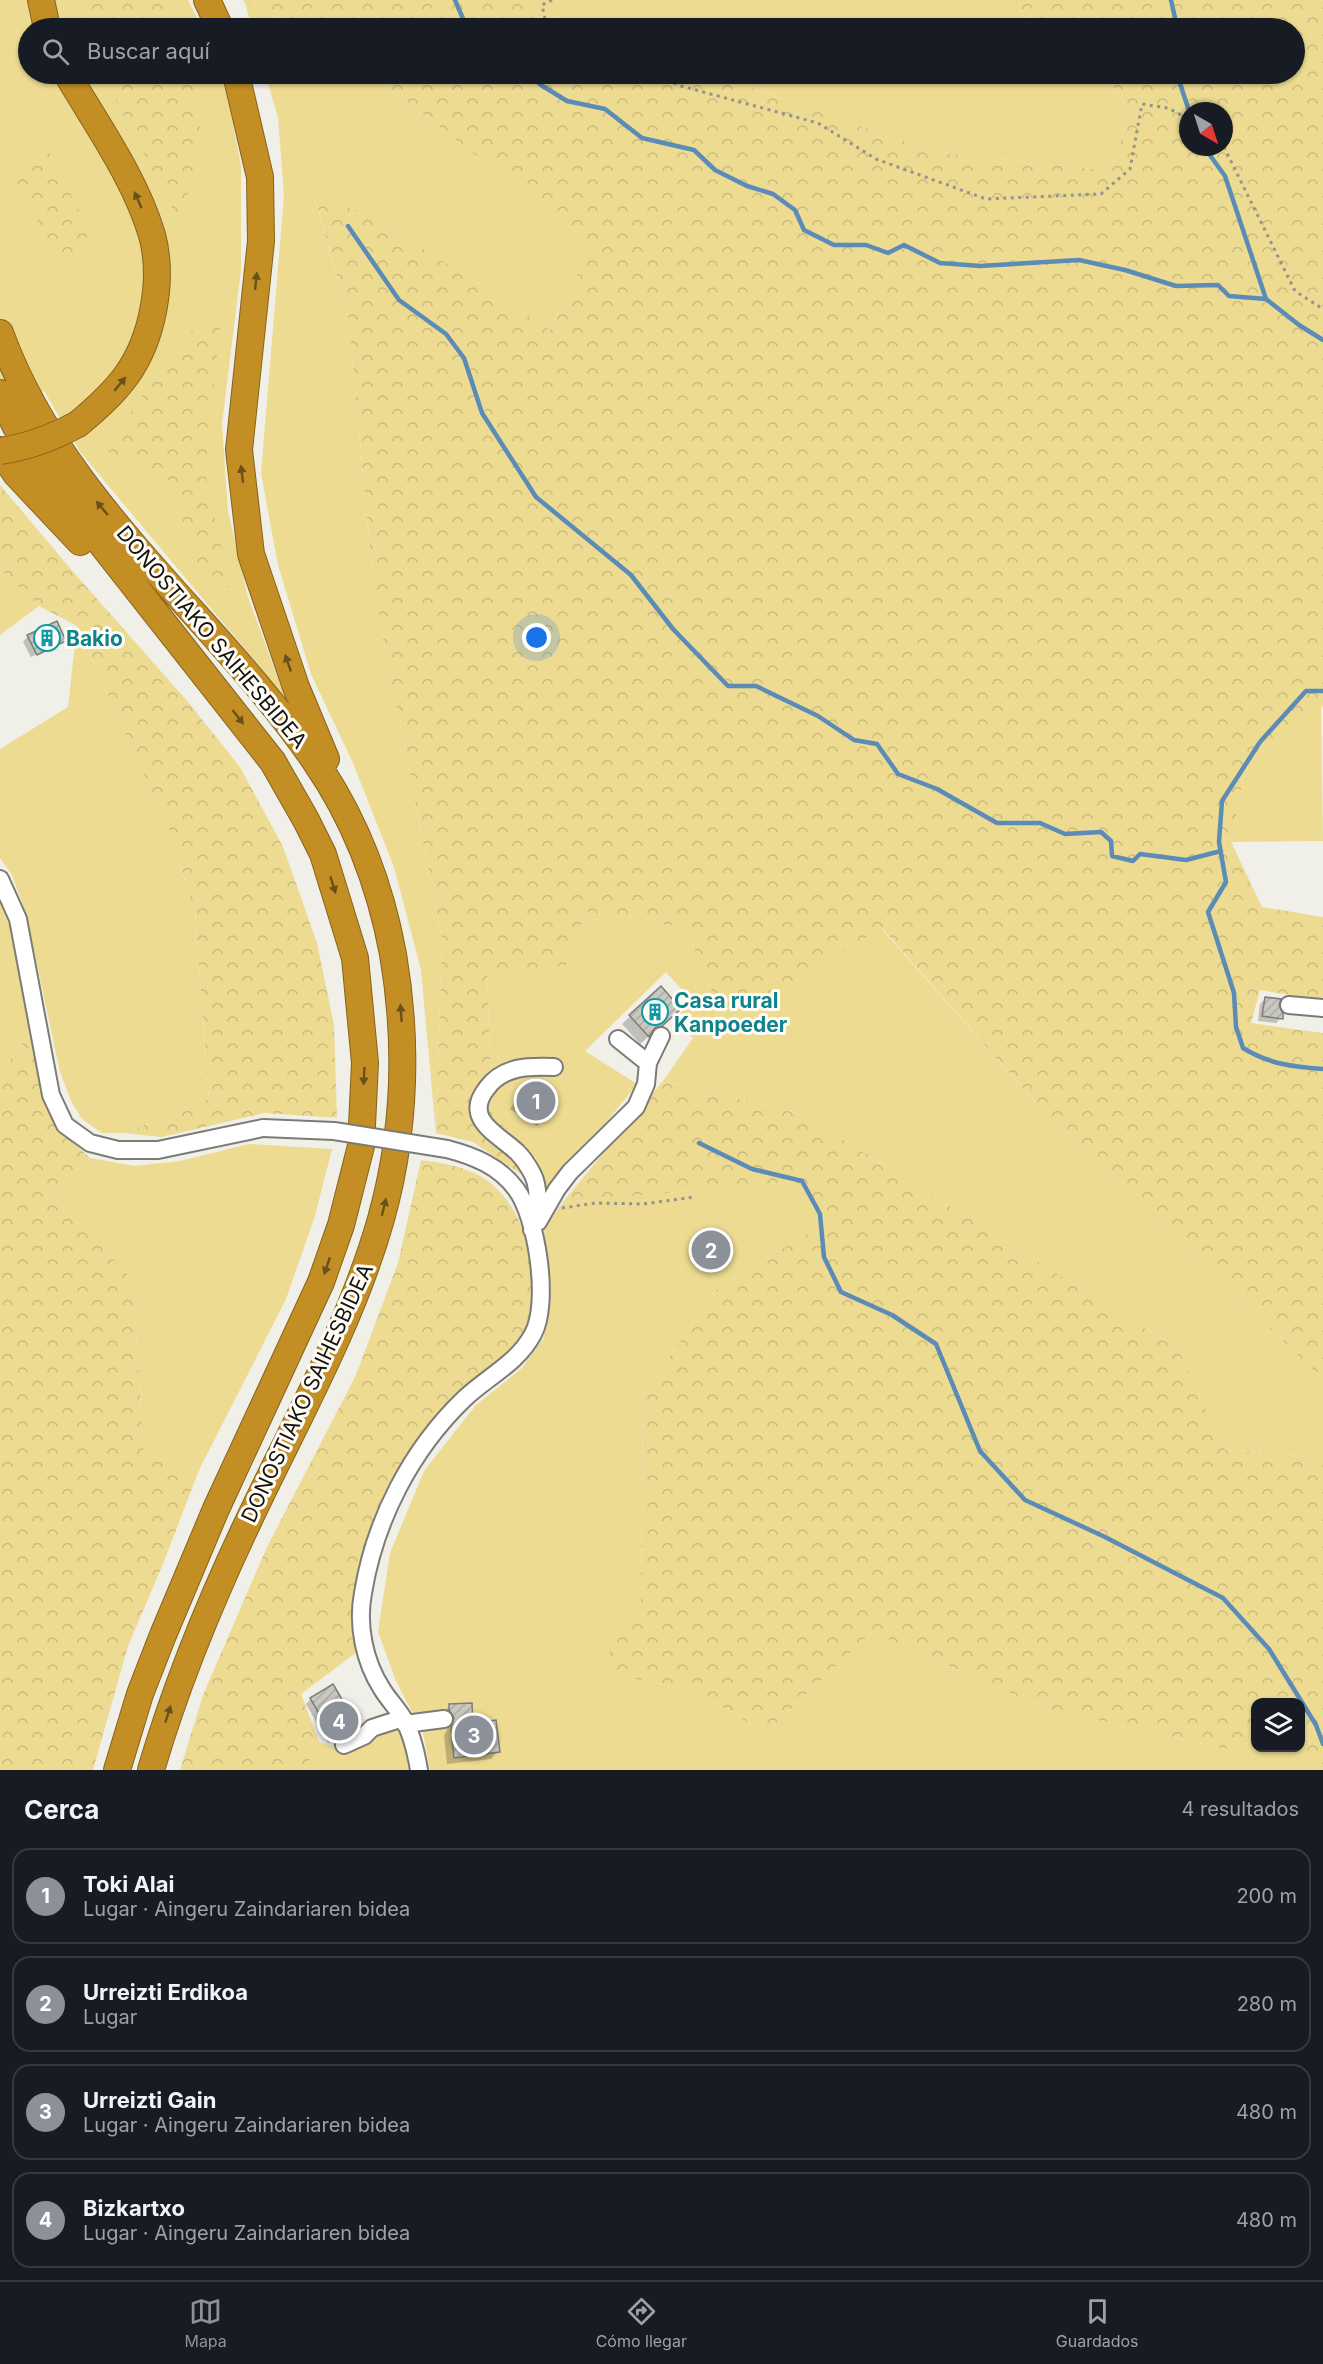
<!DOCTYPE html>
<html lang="es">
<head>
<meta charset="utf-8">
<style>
  :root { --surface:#171b24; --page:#20242c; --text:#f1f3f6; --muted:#9ea1a6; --line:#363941; --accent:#8c9099 }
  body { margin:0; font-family:Inter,sans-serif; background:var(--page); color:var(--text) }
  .controls { position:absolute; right:18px; bottom:18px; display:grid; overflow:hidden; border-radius:12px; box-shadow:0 2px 4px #0004 }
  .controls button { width:54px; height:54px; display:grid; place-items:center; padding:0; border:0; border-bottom:2px solid var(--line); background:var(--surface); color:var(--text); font:30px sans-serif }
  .compass { position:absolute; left:1179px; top:102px; width:54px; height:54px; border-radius:50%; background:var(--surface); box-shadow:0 2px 4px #0004; rotate:141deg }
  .you { position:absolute; left:537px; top:638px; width:21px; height:21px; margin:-15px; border:4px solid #fff; border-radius:50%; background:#1a73e8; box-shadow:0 0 0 9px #1a73e833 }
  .badge { display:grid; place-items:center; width:39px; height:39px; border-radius:50%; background:var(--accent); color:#fff; font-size:20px; font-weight:700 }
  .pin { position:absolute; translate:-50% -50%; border:3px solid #fff; box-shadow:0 2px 6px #0006 }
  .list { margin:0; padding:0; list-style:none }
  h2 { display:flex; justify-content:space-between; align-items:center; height:78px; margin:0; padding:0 24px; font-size:26px }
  h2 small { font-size:20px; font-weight:400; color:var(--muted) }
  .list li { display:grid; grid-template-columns:39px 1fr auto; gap:18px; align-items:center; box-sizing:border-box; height:96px; margin:0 12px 12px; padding:0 12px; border:2px solid var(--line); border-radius:18px }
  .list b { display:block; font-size:22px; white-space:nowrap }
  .list p { margin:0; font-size:20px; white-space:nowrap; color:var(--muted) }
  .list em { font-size:20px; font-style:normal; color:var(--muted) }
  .icon { flex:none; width:33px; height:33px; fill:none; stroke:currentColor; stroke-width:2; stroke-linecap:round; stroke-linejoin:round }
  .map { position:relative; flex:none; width:1323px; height:1770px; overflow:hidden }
  .search { position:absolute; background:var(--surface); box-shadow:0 2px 4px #0004; left:18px; right:18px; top:18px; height:66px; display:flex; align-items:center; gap:15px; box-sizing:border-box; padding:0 21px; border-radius:33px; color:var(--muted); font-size:22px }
  .sheet { height:510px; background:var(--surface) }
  nav { display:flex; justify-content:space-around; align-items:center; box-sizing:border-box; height:84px; border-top:2px solid var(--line); background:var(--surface); font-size:16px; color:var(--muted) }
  nav a { display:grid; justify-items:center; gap:3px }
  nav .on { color:var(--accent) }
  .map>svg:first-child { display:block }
  .green { fill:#eddb92 }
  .forest { fill:url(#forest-crowns); fill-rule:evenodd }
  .shadow { fill:#0003 }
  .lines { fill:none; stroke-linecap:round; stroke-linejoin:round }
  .stream { stroke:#5b8bb7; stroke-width:4.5 }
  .building { fill:url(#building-hatch); stroke:#7f7d77; stroke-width:1.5 }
  .minor-casing { stroke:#7d7b75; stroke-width:20 }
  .highway-casing { stroke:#85631d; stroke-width:28 }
  .path { stroke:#94938e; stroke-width:3; stroke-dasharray:3 4.5; stroke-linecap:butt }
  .minor { stroke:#fff; stroke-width:16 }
  .highway { stroke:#c38f24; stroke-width:26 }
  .minor-bridge-casing { stroke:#7d7b75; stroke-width:20; stroke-linecap:butt }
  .highway-bridge-casing { stroke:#85631d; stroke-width:28; stroke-linecap:butt }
  .minor-bridge { stroke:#fff; stroke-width:16 }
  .highway-bridge { stroke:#c38f24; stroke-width:26 }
  .oneway { fill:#6a501a }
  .labels { text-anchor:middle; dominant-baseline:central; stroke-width:6; stroke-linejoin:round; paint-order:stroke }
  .street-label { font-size:21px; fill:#12120f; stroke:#fefcf5 }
  .culture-label { font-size:21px; font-weight:bold; fill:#0d838f; stroke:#fefcf5; text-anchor:start }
</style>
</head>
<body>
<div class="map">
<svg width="1323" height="1770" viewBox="0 0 1323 1770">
  <defs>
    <pattern id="forest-crowns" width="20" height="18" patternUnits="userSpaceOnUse" patternTransform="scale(1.5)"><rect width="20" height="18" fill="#eddb92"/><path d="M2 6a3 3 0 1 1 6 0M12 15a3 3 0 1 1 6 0" fill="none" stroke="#cabb7d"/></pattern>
    <pattern id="building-hatch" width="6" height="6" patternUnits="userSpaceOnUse" patternTransform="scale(1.5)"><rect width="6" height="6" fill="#c9c8c1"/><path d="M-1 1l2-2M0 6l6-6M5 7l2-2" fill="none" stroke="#acaba5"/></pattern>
  </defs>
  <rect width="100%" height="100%" fill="#f0efe8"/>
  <!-- green -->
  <path class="green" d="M 0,0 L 188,0 L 202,28 L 28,28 L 28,74 L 223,74 L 241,166 L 241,270 L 222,424 L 228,511 L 248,597 L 285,697 L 81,453 L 44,391 L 0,418 Z
    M 525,0 L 1019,0 L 1021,14 L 1043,28 L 585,28 L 526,7 Z
    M 245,3 L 305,28 L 252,28 Z
    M 265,74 L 370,74 L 592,244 L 550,330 L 370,214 L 315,199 L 348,315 L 374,592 L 442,939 L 436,1133 L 421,970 L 394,867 L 353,763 L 311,674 L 278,565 L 261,473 L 284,196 L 278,117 Z
    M 712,74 L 1104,74 L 1131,112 L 1110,171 L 934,152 Z
    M 0,570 L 39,606 L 0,635 Z
    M 77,626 L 170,832 L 195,912 L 209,1099 L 124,1133 L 102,1133 L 82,1119 L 71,1101 L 60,1072 L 27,917 L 12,875 L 0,858 L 0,749 L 68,707 Z
    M 1321,706 L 1323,841 L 1231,842 L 1246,765 Z
    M 0,895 L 11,928 L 31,1033 L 0,1072 Z
    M 586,912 L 685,927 L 724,1022 L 881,928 L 1049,1118 L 1323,1379 L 1323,1458 L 1225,1450 L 1178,1349 L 804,1115 L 663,1081 L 693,1038 L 674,1019 L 693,1002 L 666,972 L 585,1051 L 637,1084 L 545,1199 L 535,1156 L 492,1114 L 487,969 L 566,966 Z
    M 249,1144 L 332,1149 L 315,1216 L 286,1299 L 199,1470 L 144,1458 L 133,1280 L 50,1194 L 90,1158 L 134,1166 L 180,1161 Z
    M 792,1182 L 826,1222 L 714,1291 L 643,1397 L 641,1600 L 599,1672 L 692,1690 L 766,1733 L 872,1632 L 1046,1709 L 1235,1751 L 1255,1738 L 1256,1748 L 1300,1748 L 1301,1743 L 1313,1770 L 430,1770 L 423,1733 L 396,1681 L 378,1632 L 390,1553 L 424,1471 L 476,1405 L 522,1368 L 543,1339 L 551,1294 L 544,1229 L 563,1202 Z
    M 400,1726 L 407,1746 L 411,1770 L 304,1770 L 319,1742 L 346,1751 Z"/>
  <!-- forest -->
  <path class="forest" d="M 78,0 L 163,0 L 176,28 L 83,28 Z
    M 243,0 L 525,0 L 526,7 L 585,28 L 305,28 L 245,3 Z
    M 1019,0 L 1323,0 L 1323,706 L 1246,765 L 1231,842 L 1262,907 L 1323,917 L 1323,997 L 1319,1000 L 1260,990 L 1251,1023 L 1323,1033 L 1323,1379 L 1049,1118 L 882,928 L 724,1022 L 685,927 L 586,912 L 566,966 L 487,970 L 492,1114 L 535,1156 L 524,1176 L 473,1142 L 436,1133 L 442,939 L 374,592 L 348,315 L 315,198 L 370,214 L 550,330 L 592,244 L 370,74 L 712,74 L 934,152 L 1110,171 L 1131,112 L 1104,74 L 1294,74 L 1294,28 L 1043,28 L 1021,14 ZM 1188,111 L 1224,111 L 1224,147 L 1188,147 Z
    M 102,74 L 192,74 L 201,133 L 181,225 Z
    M 44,141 L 90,233 L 63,267 L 17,183 Z
    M 220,326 L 205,472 L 230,588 L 198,564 L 169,481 L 102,449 L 192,331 Z
    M 0,485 L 69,567 L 188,702 L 240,767 L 283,847 L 317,943 L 334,1025 L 337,1118 L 265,1113 L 162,1137 L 124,1133 L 209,1099 L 195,912 L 170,832 L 77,626 L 39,606 L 0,570 Z
    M 31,1033 L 53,1123 L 90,1158 L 50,1194 L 133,1280 L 144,1457 L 199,1470 L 163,1564 L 128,1646 L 93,1770 L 0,1770 L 0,1072 Z
    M 663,1081 L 804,1115 L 1178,1349 L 1225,1450 L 1323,1458 L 1323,1770 L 1313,1770 L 1301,1743 L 1300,1702 L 1256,1702 L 1255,1738 L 1235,1751 L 1046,1709 L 872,1632 L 766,1733 L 692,1690 L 598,1672 L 641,1600 L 643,1397 L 714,1291 L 826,1222 L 792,1182 L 563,1202 Z
    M 421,1160 C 443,1163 462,1166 482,1177 C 530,1207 549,1291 521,1340 C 506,1366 473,1379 453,1400 C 440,1412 429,1438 420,1454 C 408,1474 396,1493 385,1513 C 379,1522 372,1531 369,1540 C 355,1578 351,1613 357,1652 L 301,1694 L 319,1742 L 304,1770 L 180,1770 L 203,1695 L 267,1547 L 356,1375 L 398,1263 Z"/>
  <!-- shadow -->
  <path class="shadow" d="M 28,636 L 65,640 L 61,644 L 61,642 L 31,657 L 23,642 Z
    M 661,988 L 671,1017 L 640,1044 L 622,1024 Z
    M 1266,998 L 1278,1009 L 1281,1018 L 1276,1023 L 1258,1021 L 1260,1004 Z
    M 528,1083 L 542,1121 L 537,1126 L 510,1109 Z
    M 715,1239 L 723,1246 L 701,1267 L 694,1260 Z
    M 311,1699 L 355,1725 L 328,1743 L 306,1704 Z
    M 450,1706 L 498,1751 L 491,1759 L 447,1764 L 444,1736 L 448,1727 L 442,1713 Z"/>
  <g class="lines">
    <!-- stream -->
    <path class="stream" d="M 455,0 L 467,28
      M 1171,0 L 1175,18 L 1173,28
      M 529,74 L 541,85 L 567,101 L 605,109 L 642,138 L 694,150 L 715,170 L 747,186 L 773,194 L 795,210 L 804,230 L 834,245 L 866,245 L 888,253 L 904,245 L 940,263 L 980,266 L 1079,260 L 1125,270 L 1176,286 L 1218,285 L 1229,296 L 1266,299
      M 1177,74 L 1189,111
      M 1204,147 L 1225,176 L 1266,299 L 1299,325 L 1323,340
      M 348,226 L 399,300 L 446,334 L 464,358 L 482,413 L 536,497 L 631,575 L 673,629 L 728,686 L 756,686 L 818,716 L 854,740 L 877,744 L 898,774 L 937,789 L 997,823 L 1040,823 L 1065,834 L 1101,832 L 1111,841 L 1112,856 L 1133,861 L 1140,854 L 1186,860 L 1221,851
      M 1323,691 L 1306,691 L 1260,742 L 1222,801 L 1219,842 L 1226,882 L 1208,912 L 1234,993 L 1236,1027 L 1243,1048 C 1269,1064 1293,1067 1323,1069
      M 699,1143 L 752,1169 L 802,1181 L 820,1214 L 824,1257 L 841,1292 L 892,1315 L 936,1344 L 980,1451 L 1025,1500 L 1105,1537 L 1223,1598 L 1269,1649 L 1316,1725 L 1323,1744"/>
  </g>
  <!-- building -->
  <path class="building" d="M 57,621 L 66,641 L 37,655 L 27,635 Z
    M 661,986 L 681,1009 L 662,1026 L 655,1028 L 649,1037 L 629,1015 Z
    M 1265,997 L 1281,999 L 1279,1005 L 1283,1014 L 1283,1019 L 1262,1016 Z
    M 528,1081 L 557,1099 L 543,1122 L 514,1103 Z
    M 715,1237 L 725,1246 L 708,1263 L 698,1254 Z
    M 333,1684 L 357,1725 L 334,1739 L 310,1698 Z
    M 472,1703 L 473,1723 L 496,1720 L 500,1752 L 454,1758 L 451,1727 L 454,1718 L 449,1710 L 449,1704 Z"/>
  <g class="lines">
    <defs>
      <path id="minor" d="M 0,879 L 18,919 L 51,1095 L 65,1125 L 90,1143 L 118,1150 L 158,1150 L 263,1128
        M 1289,1005 L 1323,1008
        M 618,1039 L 648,1063
        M 538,1222 L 557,1189 L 570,1172 L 636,1107 L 646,1084 L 648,1063 L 661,1036
        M 532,1230 C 537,1213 541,1192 533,1175 C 529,1167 524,1159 517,1152 C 498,1134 462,1119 487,1088 C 503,1066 529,1066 554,1067
        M 405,1724 L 444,1719
        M 344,1745 L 364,1736 L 372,1728 L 403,1718
        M 419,1770 C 416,1752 412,1734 403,1718 C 397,1708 388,1699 382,1689 C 364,1661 357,1625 363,1593 C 375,1520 411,1450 464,1399 C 488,1376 517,1364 533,1334 C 550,1303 537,1217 516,1189 C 499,1166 474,1156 447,1149"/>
      <path id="highway" d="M 41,0 L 47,28
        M 207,0 L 220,28
        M 67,74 C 97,125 135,178 152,235 C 164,279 153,339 126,376 C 112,395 96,409 78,424
        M 236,74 L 260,177 L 261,241 L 239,450 L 251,554 L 296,687 L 326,759
        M 0,333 C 62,504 215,615 315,761 C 355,819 380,884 393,954 C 408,1042 405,1133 381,1219 C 351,1325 295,1422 248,1522 C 210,1602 176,1685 151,1770
        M 0,393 L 16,427 L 55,485 L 273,762 L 306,820 L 323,854 L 355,958 L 365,1063 L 361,1146 L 341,1225 L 321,1282 L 216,1509 L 163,1635 L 140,1694 L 117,1770
        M 0,450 L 16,474 L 80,542"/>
    </defs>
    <!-- minor casing -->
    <use href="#minor" class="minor-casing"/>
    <!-- highway casing -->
    <use href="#highway" class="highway-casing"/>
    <!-- path -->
    <path class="path" d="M 552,0 L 542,5 L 546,24 L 556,28
      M 653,74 L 681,86 L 818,123 L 876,159 L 986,199 L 1101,194 L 1130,169 L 1142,104 L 1168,108 L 1188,119
      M 1224,147 L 1295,291 L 1323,309
      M 562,1208 L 596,1203 L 643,1204 L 695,1197"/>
    <!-- minor -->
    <use href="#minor" class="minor"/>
    <!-- highway -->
    <use href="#highway" class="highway"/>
    <defs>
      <path id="minor-bridge" d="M 263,1128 L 334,1131 L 447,1149"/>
      <path id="highway-bridge" d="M 0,451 C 29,447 52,438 78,424"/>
    </defs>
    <!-- minor-bridge casing -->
    <use href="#minor-bridge" class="minor-bridge-casing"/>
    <!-- highway-bridge casing -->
    <use href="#highway-bridge" class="highway-bridge-casing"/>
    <!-- minor-bridge -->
    <use href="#minor-bridge" class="minor-bridge"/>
    <!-- highway-bridge -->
    <use href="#highway-bridge" class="highway-bridge"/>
  </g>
  <!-- one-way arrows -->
  <defs><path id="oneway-solid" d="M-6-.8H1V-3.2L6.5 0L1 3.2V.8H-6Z" transform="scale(1.5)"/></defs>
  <g class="oneway">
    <use href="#oneway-solid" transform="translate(138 200) rotate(-114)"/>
    <use href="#oneway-solid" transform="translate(256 281) rotate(-84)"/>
    <use href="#oneway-solid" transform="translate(120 384) rotate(-50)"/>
    <use href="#oneway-solid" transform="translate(242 474) rotate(-97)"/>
    <use href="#oneway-solid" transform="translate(102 508) rotate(-130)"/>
    <use href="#oneway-solid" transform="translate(288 663) rotate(-109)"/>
    <use href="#oneway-solid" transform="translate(238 717) rotate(52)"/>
    <use href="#oneway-solid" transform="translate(333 885) rotate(73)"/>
    <use href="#oneway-solid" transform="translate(401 1013) rotate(-94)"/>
    <use href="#oneway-solid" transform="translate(364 1076) rotate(93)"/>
    <use href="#oneway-solid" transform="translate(384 1207) rotate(-76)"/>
    <use href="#oneway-solid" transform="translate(327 1266) rotate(109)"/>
    <use href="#oneway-solid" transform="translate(168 1714) rotate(-72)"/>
  </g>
  <!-- icons -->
  <defs>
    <symbol id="building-ring" viewBox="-11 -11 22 22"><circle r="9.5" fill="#fefcf5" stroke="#0f9aa8" stroke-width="1.5"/><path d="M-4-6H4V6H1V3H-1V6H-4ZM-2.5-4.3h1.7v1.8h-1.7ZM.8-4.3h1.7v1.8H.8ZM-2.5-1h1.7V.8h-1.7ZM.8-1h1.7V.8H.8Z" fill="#0f9aa8"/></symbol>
  </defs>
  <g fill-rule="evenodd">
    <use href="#building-ring" x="32" y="623" width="30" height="30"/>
    <use href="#building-ring" x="640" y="997" width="30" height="30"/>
  </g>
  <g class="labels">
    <!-- street labels -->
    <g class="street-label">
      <text transform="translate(212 637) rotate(50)">DONOSTIAKO SAIHESBIDEA</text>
      <text transform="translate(307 1393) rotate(-65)">DONOSTIAKO SAIHESBIDEA</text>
    </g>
    <!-- culture labels -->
    <g class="culture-label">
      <text x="66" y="638">Bakio</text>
      <text x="674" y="1000">Casa rural<tspan x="674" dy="24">Kanpoeder</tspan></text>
    </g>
  </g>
</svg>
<div class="controls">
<button><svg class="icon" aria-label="layers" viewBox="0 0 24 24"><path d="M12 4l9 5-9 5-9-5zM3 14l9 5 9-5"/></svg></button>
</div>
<svg class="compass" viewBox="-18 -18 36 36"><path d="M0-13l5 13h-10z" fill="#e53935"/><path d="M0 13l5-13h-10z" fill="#9ea1a6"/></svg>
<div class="you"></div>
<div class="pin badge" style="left:536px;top:1101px">1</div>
<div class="pin badge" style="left:711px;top:1250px">2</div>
<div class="pin badge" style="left:474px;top:1735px">3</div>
<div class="pin badge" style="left:339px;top:1721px">4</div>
<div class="search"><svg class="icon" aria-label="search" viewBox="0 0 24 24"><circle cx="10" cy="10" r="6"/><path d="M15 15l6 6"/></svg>Buscar aquí</div>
</div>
<section class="sheet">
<h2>Cerca<small>4 resultados</small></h2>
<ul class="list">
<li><span class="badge">1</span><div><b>Toki Alai</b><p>Lugar · Aingeru Zaindariaren bidea</p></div><em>200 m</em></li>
<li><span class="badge">2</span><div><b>Urreizti Erdikoa</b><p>Lugar</p></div><em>280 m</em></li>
<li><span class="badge">3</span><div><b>Urreizti Gain</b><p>Lugar · Aingeru Zaindariaren bidea</p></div><em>480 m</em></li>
<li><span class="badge">4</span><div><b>Bizkartxo</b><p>Lugar · Aingeru Zaindariaren bidea</p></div><em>480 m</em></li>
</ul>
</section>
<nav>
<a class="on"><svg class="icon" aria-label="map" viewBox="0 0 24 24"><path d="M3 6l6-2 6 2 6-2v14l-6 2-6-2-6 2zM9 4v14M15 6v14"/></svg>Mapa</a>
<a><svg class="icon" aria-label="directions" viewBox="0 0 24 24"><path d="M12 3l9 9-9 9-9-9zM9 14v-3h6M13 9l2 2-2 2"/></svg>Cómo llegar</a>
<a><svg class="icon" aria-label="saved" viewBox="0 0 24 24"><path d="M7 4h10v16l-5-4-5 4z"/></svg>Guardados</a>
</nav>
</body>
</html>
